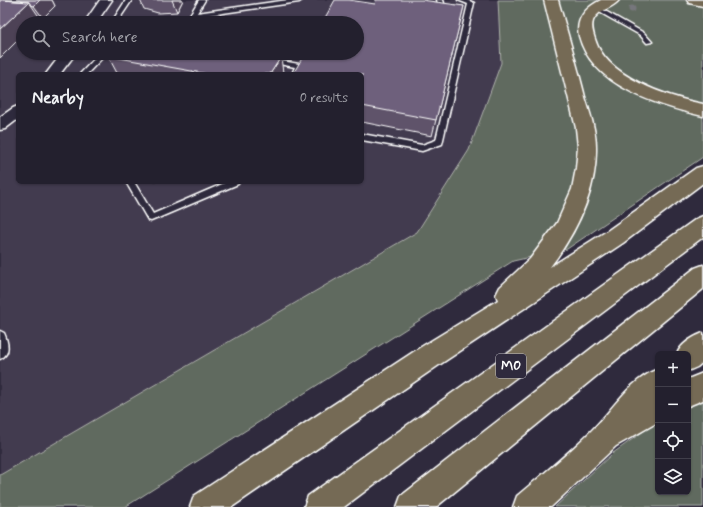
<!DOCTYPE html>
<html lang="en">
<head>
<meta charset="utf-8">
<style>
  :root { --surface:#23202e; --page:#2f2d3a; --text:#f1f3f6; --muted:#a3a3aa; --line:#403e4a }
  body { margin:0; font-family:Mynerve,sans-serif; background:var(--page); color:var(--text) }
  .controls { position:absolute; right:12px; bottom:12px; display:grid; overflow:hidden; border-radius:6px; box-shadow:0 1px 3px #0004 }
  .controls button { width:36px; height:36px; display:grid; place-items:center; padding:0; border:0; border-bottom:1px solid var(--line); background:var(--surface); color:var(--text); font:20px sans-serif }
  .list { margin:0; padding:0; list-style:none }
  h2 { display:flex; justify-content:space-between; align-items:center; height:52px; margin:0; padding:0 16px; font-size:17px }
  h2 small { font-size:13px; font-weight:400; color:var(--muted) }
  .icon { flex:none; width:22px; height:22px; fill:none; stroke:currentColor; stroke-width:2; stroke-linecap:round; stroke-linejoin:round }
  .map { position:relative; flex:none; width:703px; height:507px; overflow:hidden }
  .search { position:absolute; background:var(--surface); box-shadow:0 1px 3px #0004; left:16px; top:16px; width:348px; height:44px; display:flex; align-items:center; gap:10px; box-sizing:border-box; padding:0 14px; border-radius:22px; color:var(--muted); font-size:15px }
  .panel { position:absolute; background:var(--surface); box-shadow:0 1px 3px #0004; left:16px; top:72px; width:348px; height:112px; border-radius:6px }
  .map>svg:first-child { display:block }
  .built { fill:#423a50; fill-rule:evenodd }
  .green { fill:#616a5e; stroke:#b0b4ae }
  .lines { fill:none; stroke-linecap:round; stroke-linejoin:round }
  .lane-casing { stroke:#fff; stroke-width:3 }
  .street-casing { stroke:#fff; stroke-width:3 }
  .highway-casing { stroke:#fff; stroke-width:3 }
  .lane { fill:#2f2a3d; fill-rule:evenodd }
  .street { fill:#2f2a3d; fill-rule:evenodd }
  .highway { fill:#746b55; fill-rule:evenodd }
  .tree { fill:#76767b }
  .wall { fill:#5f536b; stroke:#fff }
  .shaded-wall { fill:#4d4357; stroke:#fff }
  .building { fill:#6e607c; stroke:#fff }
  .labels { text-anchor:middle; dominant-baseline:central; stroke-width:4; stroke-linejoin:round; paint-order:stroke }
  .shield { fill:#2f2a3d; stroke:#c1bfc5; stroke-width:1 }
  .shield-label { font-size:14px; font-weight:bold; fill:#fff }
</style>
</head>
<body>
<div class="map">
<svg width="703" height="507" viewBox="0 0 703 507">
  <rect width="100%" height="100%" fill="#2f2a3d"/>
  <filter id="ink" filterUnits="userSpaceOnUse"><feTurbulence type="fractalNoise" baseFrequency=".025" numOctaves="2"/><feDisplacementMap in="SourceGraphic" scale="8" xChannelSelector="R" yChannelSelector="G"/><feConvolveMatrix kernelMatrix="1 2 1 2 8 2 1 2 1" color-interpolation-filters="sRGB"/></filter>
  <g filter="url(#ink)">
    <!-- built -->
    <path class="built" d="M 0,0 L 498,0 L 501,63 L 469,150 L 417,232 L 0,475 ZM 23,23 L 357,23 L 357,53 L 23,53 ZM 18,74 L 362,74 L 362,182 L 18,182 Z"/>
    <!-- green -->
    <path class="green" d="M 498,0 L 703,0 L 703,157 L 567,249 L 513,261 L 125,507 L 0,507 L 0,475 L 417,232 L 469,150 L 501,63 Z
      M 703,396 L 703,507 L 555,507 L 613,453 L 658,421 L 658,492 L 688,492 L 688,404 Z"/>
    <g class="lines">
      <defs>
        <path id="lane" d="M 126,0 L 132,0 L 118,21 L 114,21 L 113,20 Z
          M 199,0 L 205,0 L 197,13 L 288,0 L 302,0 L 299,2 L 195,17 L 191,23 L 185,23 Z
          M 437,0 L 443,0 L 446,10 L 444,15 L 439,14 L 440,10 Z
          M 458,0 L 467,0 L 474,3 L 442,144 L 422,151 L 362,140 L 362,134 L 422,145 L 436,140 L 468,4 Z
          M 594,7 L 598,7 L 644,33 L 652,42 L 647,43 L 640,35 L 594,9 Z
          M 100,53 L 107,53 L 87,74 L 80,74 Z
          M 270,59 L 299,64 L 302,66 L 298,74 L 292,74 L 295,67 L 268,62 L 267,61 Z
          M 126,182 L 134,182 L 153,214 L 227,182 L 239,182 L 238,184 L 151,221 L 148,220 Z
          M 0,331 L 4,333 C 8,342 11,354 0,359 Z"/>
        <path id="street" d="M 100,0 L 112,0 L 96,23 L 84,23 Z
          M 62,53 L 76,53 L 60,74 L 46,74 Z
          M 18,106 L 18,119 L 5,129 L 0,130 L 0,117 L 13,108 Z"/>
        <path id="highway" d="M 544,0 L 558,0 C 567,32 577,64 585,97 C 590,113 596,130 596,147 C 597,191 576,233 550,267 L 607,231 L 696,168 L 703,166 L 703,183 L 623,243 L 439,365 L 232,507 L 190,507 L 194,496 L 421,347 L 498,300 L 496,295 L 500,287 L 530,259 L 557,223 L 572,189 L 576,168 L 578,147 L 576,128 Z
          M 601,0 L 619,0 C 612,9 598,9 593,21 C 591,27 593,33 595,39 C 606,77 668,97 703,104 L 703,116 C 659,106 592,86 579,36 C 575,19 586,7 601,0 Z
          M 687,0 L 703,0 L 703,6 L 689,3 Z
          M 703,216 L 703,237 L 344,507 L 304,507 L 308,496 L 696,219 Z
          M 703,265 L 703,289 L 436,507 L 397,507 L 401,496 L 695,268 Z
          M 703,333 L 703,362 L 697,367 L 688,371 L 688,354 L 677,354 C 681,344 693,337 703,333 Z
          M 658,369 L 658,422 L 616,446 L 551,507 L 513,507 L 517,496 C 542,475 568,454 591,431 C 613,410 628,381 658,369 Z
          M 703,373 L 703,400 L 688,406 L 688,379 Z"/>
      </defs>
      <!-- lane casing -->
      <use href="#lane" class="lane-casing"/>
      <!-- street casing -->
      <use href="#street" class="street-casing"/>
      <!-- highway casing -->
      <use href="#highway" class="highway-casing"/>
      <!-- lane -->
      <use href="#lane" class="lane"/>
      <!-- street -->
      <use href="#street" class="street"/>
      <!-- highway -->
      <use href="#highway" class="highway"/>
    </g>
    <!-- trees -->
    <circle class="tree" cx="632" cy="9" r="3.5"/>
    <!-- wall -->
    <path class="wall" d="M 0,0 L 52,0 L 55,6 L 43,18 L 40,18 L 35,23 L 23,23 L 23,35 L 0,58 Z
      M 140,0 L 183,0 L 177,12 L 158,13 L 144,9 Z
      M 375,4 L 464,6 L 432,136 L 362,122 L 362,74 Z
      M 108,56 L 283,73 L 283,74 L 125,74 L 117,73 Z"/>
    <!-- shaded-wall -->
    <path class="shaded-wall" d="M 40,0 L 52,0 L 55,6 L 43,18 L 34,6 Z
      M 172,0 L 183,0 L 177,12 Z
      M 29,2 L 40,18 L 35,23 L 23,23 L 23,35 L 0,58 L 0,29 Z
      M 281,57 L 283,73 L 283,74 L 270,74 Z"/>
    <!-- building -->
    <path class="building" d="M 0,0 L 3,0 L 29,2 L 0,29 Z
      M 3,0 L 40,0 L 34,6 L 31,5 L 29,2 Z
      M 335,0 L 349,0 L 375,4 L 376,0 L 422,0 L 464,6 L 436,120 L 362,106 L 362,74 L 293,74 L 305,53 L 357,53 L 357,23 L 322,23 Z
      M 111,53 L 259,53 L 281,57 L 270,74 L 208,74 L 108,56 Z"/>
  </g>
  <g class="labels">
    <!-- shield labels -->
    <rect class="shield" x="496" y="354" width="30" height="24" rx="3"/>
    <g class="shield-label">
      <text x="511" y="366">M0</text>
    </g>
  </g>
</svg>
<div class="controls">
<button>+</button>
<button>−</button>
<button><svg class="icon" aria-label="locate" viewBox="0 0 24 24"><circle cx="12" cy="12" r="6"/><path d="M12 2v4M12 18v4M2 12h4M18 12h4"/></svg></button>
<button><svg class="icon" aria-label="layers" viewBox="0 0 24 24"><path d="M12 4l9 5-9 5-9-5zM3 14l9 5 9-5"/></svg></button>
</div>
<div class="search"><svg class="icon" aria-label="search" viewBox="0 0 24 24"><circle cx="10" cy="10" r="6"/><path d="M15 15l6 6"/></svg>Search here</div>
<section class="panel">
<h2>Nearby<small>0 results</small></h2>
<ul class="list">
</ul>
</section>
</div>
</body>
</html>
